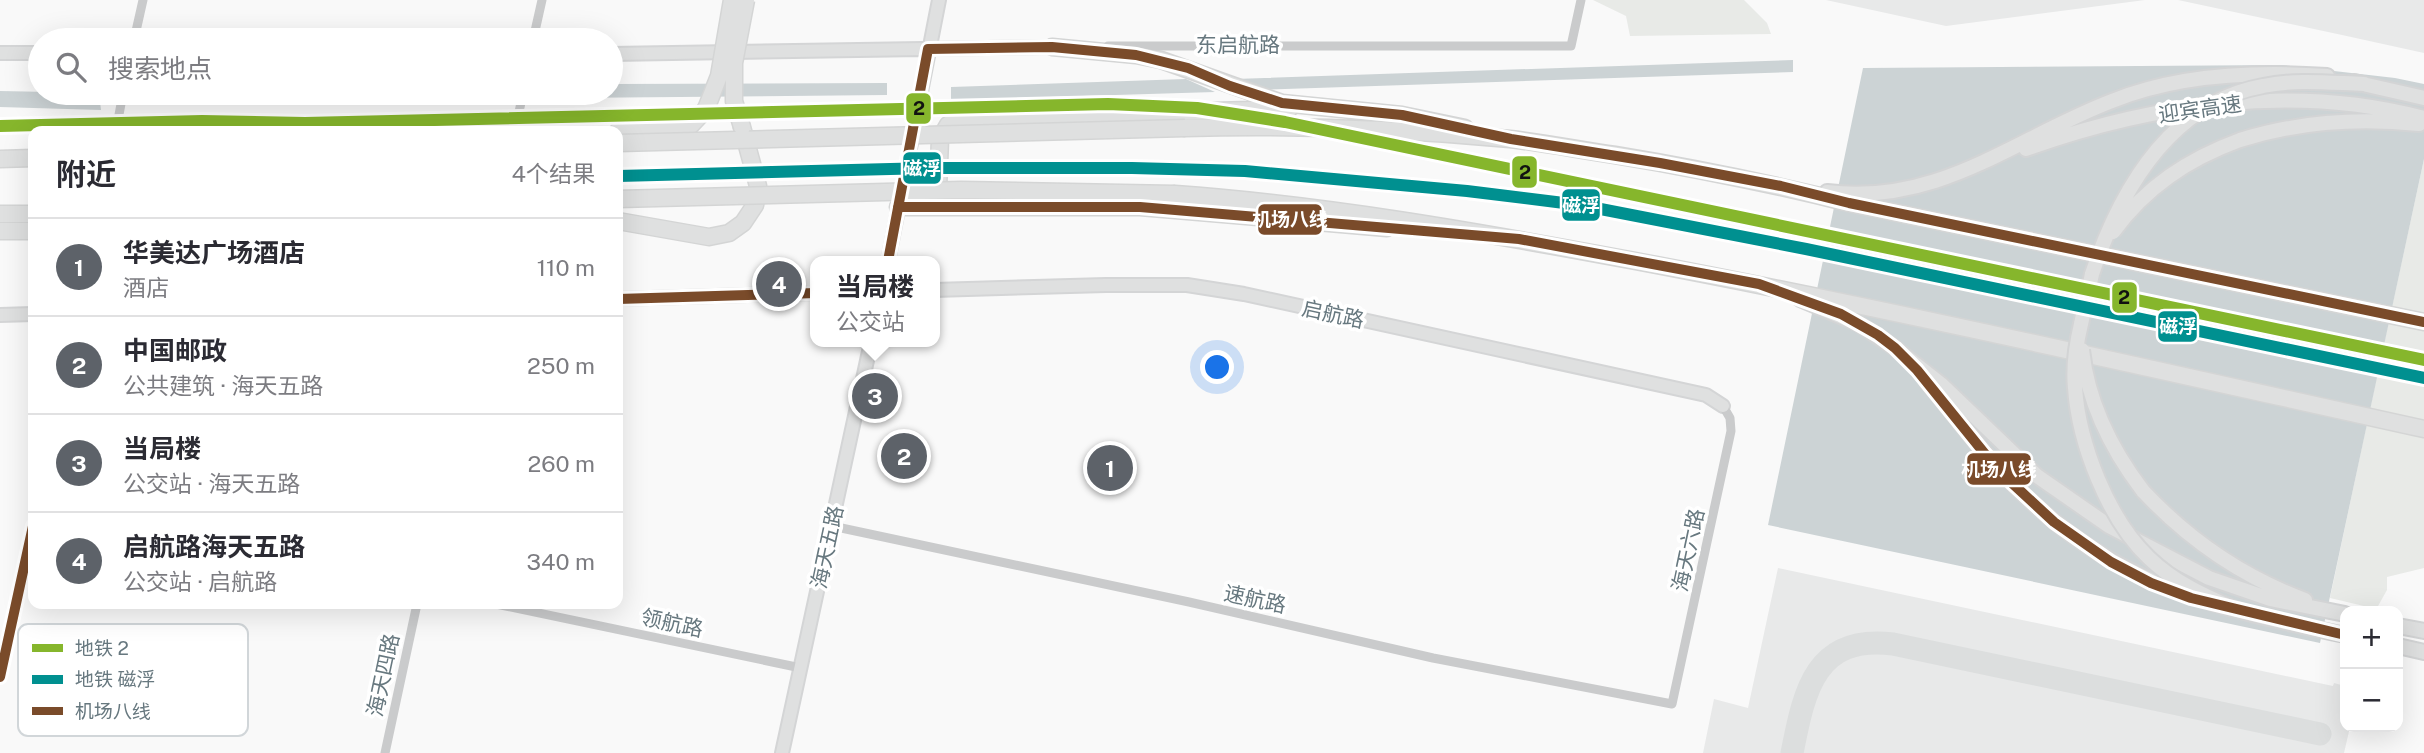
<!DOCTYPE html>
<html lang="zh">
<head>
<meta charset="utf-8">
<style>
  :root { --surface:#fff; --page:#f2f2f3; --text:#2b2b33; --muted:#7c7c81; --line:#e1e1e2; --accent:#5d6269 }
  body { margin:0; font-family:"Public Sans","Noto Sans SC",sans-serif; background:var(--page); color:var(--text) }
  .controls { position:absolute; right:21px; bottom:21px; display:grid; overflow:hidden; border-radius:14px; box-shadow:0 7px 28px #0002 }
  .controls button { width:63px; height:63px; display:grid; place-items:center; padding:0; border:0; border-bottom:2px solid var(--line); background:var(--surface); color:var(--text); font:35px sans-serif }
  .you { position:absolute; left:1218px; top:368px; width:24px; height:24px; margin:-18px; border:5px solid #fff; border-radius:50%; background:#1a73e8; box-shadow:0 0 0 10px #1a73e833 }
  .badge { display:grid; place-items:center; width:46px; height:46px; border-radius:50%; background:var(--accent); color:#fff; font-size:23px; font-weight:700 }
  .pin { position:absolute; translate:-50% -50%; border:4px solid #fff; box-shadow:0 2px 7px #0006 }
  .popup { position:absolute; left:810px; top:256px; width:130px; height:91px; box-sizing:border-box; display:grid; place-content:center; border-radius:14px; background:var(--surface); filter:drop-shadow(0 2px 5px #0005); font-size:23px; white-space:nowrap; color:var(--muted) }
  .popup b { font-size:26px; color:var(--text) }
  .popup::after { content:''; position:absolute; left:50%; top:100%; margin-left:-14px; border:14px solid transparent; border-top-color:var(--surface) }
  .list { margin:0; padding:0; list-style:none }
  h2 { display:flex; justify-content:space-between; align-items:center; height:91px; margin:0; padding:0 28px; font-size:30px }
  h2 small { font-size:23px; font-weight:400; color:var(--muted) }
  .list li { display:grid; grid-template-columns:46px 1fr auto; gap:21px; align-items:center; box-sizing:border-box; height:98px; padding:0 28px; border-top:2px solid var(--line) }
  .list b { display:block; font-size:26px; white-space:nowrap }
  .list p { margin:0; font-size:23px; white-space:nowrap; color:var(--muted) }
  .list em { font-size:23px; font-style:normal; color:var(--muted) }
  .icon { flex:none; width:38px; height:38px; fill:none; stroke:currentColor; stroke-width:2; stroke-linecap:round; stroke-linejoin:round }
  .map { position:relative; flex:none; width:2424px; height:753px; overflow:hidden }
  .search { position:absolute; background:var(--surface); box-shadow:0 7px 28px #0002; left:28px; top:28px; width:595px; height:77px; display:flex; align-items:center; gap:18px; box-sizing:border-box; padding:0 24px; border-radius:38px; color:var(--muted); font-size:26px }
  .panel { position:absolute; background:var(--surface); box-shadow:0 7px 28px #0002; left:28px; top:126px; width:595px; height:483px; border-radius:14px }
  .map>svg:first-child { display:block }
  .built { fill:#e8e9e9 }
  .green { fill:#e8eae7 }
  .water { fill:#ccd3d5 }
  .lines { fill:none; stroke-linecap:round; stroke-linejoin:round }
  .taxiway { stroke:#dcdede; stroke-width:23 }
  .secondary-casing { stroke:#d4d5d6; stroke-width:16 }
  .primary-casing { stroke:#d3d4d5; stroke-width:18 }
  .highway-casing { stroke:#d4d5d5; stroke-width:19 }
  .street { stroke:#cacbcc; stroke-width:9 }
  .secondary { stroke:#dfe0e0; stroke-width:12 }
  .primary { stroke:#dfe0e0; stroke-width:14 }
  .highway { stroke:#dfe0e0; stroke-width:16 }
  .primary-bridge-casing { stroke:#d3d4d5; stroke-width:18; stroke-linecap:butt }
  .highway-bridge-casing { stroke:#d4d5d5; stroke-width:19; stroke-linecap:butt }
  .primary-bridge { stroke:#dfe0e0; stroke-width:14 }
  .highway-bridge { stroke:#dfe0e0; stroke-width:16 }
  .bus-1-casing { stroke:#fff; stroke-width:16 }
  .bus-1 { stroke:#7a4b2a; stroke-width:10 }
  .metro-1-casing { stroke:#fff; stroke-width:18 }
  .metro-2-casing { stroke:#fff; stroke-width:18 }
  .metro-1 { stroke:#86b62c; stroke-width:12 }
  .metro-2 { stroke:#009090; stroke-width:12 }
  .labels { text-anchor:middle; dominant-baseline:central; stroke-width:7; stroke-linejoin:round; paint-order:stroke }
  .street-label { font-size:21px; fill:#67787f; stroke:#fff }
  .key { fill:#fff; stroke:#d1d6d9; stroke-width:2 }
  .key-label { font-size:19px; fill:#67787f }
  .line-badge { stroke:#fff; stroke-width:2.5 }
  .badge-label { font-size:19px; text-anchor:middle; font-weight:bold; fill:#fff }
  .pale-badge-label { font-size:19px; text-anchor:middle; font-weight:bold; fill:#111 }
</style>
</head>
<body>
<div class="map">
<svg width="2424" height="753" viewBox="0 0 2424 753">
  <rect width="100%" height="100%" fill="#f9f9f9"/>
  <!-- built -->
  <path class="built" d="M 1826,0 L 2145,0 L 1946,26 Z
    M 2178,0 L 2424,0 L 2424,53 L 2342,35 Z
    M 1778,568 L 2333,686 L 2334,683 L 2345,686 L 2345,727 L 2350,727 L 2344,753 L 1703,753 L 1714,699 L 1748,708 Z"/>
  <!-- green -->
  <path class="green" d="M 1593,0 L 1744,0 L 1767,23 L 1771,34 L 1630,36 L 1626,16 Z
    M 2424,159 L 2424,314 L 2392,307 Z
    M 2389,320 L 2424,328 L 2424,420 L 2370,409 Z
    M 2367,423 L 2424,434 L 2424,568 L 2387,577 L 2387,590 L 2378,606 L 2368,607 L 2330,598 Z"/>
  <!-- water -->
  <path class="water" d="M 1793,60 L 1793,72 L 1257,90 L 1235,79 Z
    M 2282,65 L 2395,78 L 2424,84 L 2424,159 L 2320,643 L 1768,525 L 1863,68 Z
    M 1186,79 L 1215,92 L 951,100 L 951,87 Z
    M 887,83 L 887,95 L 565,98 L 561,104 L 548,101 L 552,93 L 611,93 L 611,84 Z
    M 0,91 L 99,93 L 101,110 L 0,107 Z
    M 150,93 L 497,93 L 499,101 L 488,104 L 481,99 L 177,100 L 156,105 L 144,103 Z"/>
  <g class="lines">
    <!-- taxiway -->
    <path class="taxiway" d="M 1792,753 C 1804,693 1814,634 1893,644 L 2320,734"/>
    <defs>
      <path id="secondary" d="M 0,53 L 40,53
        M 611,54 L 1052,47
        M 888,261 L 939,0
        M 934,290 L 1106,285 L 1187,285 L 1244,294 L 1706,395 L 1723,406
        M 618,299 L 816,293
        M 0,315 L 33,314
        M 782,753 L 871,342"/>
      <path id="primary" d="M 2354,82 L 2424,98
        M 2240,140 C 2297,122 2359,118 2419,124
        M 2026,149 C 2151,104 2294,83 2424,118
        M 1827,192 C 1939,206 2015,138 2112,101 C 2179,74 2256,71 2327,76
        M 1800,299 L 1859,324 L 1895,348 L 1942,385 L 2037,476 L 2109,526 L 2209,578 L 2270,599 L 2345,614
        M 2081,324 L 2092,274
        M 1927,382 C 1956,416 1981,452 2013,484 C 2112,585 2212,607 2345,635
        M 2143,491 C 2188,539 2243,577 2305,600
        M 2398,626 L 2424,631
        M 2398,646 L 2424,652"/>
      <path id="highway" d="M 1052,47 L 1136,55 L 1161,60 L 1282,103 L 1402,115 L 1465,128
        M 1185,128 C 1293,125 1402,129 1510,139 C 1545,143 1580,150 1615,155 C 1694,168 1772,184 1849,203 L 2424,322
        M 618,131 L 673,130 L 691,125 L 706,109
        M 0,159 L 33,158
        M 1175,194 C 1328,205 1479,232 1630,260 C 1896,310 2160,371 2424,429
        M 945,200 L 938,189 L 940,139 L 948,125 L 962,117 L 1289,109
        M 898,207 L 1140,207 L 1387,228
        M 0,214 L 33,214
        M 618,221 L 709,237 L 729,233 L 743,223 L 755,205 L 758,186 L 742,127
        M 0,231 L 33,231"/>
    </defs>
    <!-- secondary casing -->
    <use href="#secondary" class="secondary-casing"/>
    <!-- primary casing -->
    <use href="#primary" class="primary-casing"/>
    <!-- highway casing -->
    <use href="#highway" class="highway-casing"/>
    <!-- street -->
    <path class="street" d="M 134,40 L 143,0
      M 533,40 L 542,0
      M 1108,46 L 1571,46 L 1581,0
      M 116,131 L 123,93
      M 515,131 L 523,93
      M 832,526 L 1189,602 L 1433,658 L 1672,704 L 1731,431 L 1730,418 L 1723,406
      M 496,604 L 801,668
      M 0,677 L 33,526
      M 385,753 L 417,604"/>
    <!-- secondary -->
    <use href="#secondary" class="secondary"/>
    <!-- primary -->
    <use href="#primary" class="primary"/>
    <!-- highway -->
    <use href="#highway" class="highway"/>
    <defs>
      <path id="primary-bridge" d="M 2113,232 C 2146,187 2188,159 2240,140
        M 2092,274 C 2120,191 2169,103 2263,86 C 2296,79 2331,83 2364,84
        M 2081,324 C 2076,345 2073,367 2075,388 C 2079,444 2108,519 2149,558 C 2175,583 2205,596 2237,610
        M 2082,350 C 2088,403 2111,449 2143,491"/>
      <path id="highway-bridge" d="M 706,109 L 719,76 L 732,0
        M 742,127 L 734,101 L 734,63 L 746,0
        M 618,143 L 1185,128
        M 618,199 L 961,190 L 1175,194"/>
    </defs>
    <!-- primary-bridge casing -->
    <use href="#primary-bridge" class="primary-bridge-casing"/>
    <!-- highway-bridge casing -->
    <use href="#highway-bridge" class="highway-bridge-casing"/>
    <!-- primary-bridge -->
    <use href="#primary-bridge" class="primary-bridge"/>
    <!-- highway-bridge -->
    <use href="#highway-bridge" class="highway-bridge"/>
    <defs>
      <path id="bus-1" d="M 898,207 L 1140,207 L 1519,239 L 1759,284 L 1841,314 L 1878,335 L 1895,348 L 1917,370 L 1985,454 L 2013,484 L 2054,522 L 2111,562 L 2151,583 L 2191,598 L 2345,635
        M 888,261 L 928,49 L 1052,47 L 1136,55 L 1188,68 L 1230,86 L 1282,103 L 1402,115 L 1511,139 L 1660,163 L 1781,186 L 1849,203 L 2424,322
        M 618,299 L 816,293
        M 0,677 L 33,526"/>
    </defs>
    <!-- bus-1 casing -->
    <use href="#bus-1" class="bus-1-casing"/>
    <!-- bus-1 -->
    <use href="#bus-1" class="bus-1"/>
    <defs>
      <path id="metro-1" d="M 0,126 L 202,121 L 305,123 L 1108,104 L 1197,108 L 1285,122 L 2424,360"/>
      <path id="metro-2" d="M 618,176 L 930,168 L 1132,168 L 1245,171 L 1467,191 L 1580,205 L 1806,249 L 2424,378"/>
    </defs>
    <!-- metro-1 casing -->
    <use href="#metro-1" class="metro-1-casing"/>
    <!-- metro-2 casing -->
    <use href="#metro-2" class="metro-2-casing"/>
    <!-- metro-1 -->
    <use href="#metro-1" class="metro-1"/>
    <!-- metro-2 -->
    <use href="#metro-2" class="metro-2"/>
  </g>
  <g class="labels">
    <!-- street labels -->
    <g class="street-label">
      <text x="1238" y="44">东启航路</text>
      <text transform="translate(2200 109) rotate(-8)">迎宾高速</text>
      <text transform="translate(1333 314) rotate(12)">启航路</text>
      <text transform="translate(827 547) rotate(-78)">海天五路</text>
      <text transform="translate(1688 550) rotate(-78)">海天六路</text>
      <text transform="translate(1255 599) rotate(12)">速航路</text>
      <text transform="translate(672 623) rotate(12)">领航路</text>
      <text transform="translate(383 675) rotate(-78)">海天四路</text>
    </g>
  </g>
  <!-- legend -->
  <rect x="18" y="624" width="230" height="112" rx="10" class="key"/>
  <rect x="32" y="644" width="31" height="8" fill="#86b62c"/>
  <rect x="32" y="675" width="31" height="9" fill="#009090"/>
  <rect x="32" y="707" width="31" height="8" fill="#7a4b2a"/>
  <g class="key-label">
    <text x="75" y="655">地铁 2</text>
    <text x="75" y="686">地铁 磁浮</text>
    <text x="75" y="718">机场八线</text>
  </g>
  <g class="line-badge">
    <rect x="905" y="92" width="27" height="33" rx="7" fill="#86b62c"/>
    <rect x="902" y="151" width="40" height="34" rx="7" fill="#009090"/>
    <rect x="1511" y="155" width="27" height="34" rx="7" fill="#86b62c"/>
    <rect x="1561" y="188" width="40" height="34" rx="7" fill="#009090"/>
    <rect x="1257" y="203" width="66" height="33" rx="7" fill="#7a4b2a"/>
    <rect x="2111" y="281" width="27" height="33" rx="7" fill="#86b62c"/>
    <rect x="2157" y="310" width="41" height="33" rx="7" fill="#009090"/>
    <rect x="1966" y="452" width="66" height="34" rx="7" fill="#7a4b2a"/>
  </g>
  <g class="badge-label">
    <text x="922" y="175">磁浮</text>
    <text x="1581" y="212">磁浮</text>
    <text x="1290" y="226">机场八线</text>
    <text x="2178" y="333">磁浮</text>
    <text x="1999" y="476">机场八线</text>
  </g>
  <g class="pale-badge-label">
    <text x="919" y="115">2</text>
    <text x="1525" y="179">2</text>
    <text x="2124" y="304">2</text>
  </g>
</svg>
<div class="controls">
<button>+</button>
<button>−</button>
</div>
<div class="you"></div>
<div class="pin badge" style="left:1110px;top:468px">1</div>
<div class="pin badge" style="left:904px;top:456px">2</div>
<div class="pin badge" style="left:875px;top:396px">3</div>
<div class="popup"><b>当局楼</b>公交站</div>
<div class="pin badge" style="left:779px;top:284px">4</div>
<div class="search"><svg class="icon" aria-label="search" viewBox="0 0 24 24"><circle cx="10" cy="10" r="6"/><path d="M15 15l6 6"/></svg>搜索地点</div>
<section class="panel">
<h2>附近<small>4个结果</small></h2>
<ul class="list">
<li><span class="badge">1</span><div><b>华美达广场酒店</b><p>酒店</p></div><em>110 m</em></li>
<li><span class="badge">2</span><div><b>中国邮政</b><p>公共建筑 · 海天五路</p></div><em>250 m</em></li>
<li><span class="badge">3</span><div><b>当局楼</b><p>公交站 · 海天五路</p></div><em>260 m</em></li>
<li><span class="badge">4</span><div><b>启航路海天五路</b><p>公交站 · 启航路</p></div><em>340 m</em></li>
</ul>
</section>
</div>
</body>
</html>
